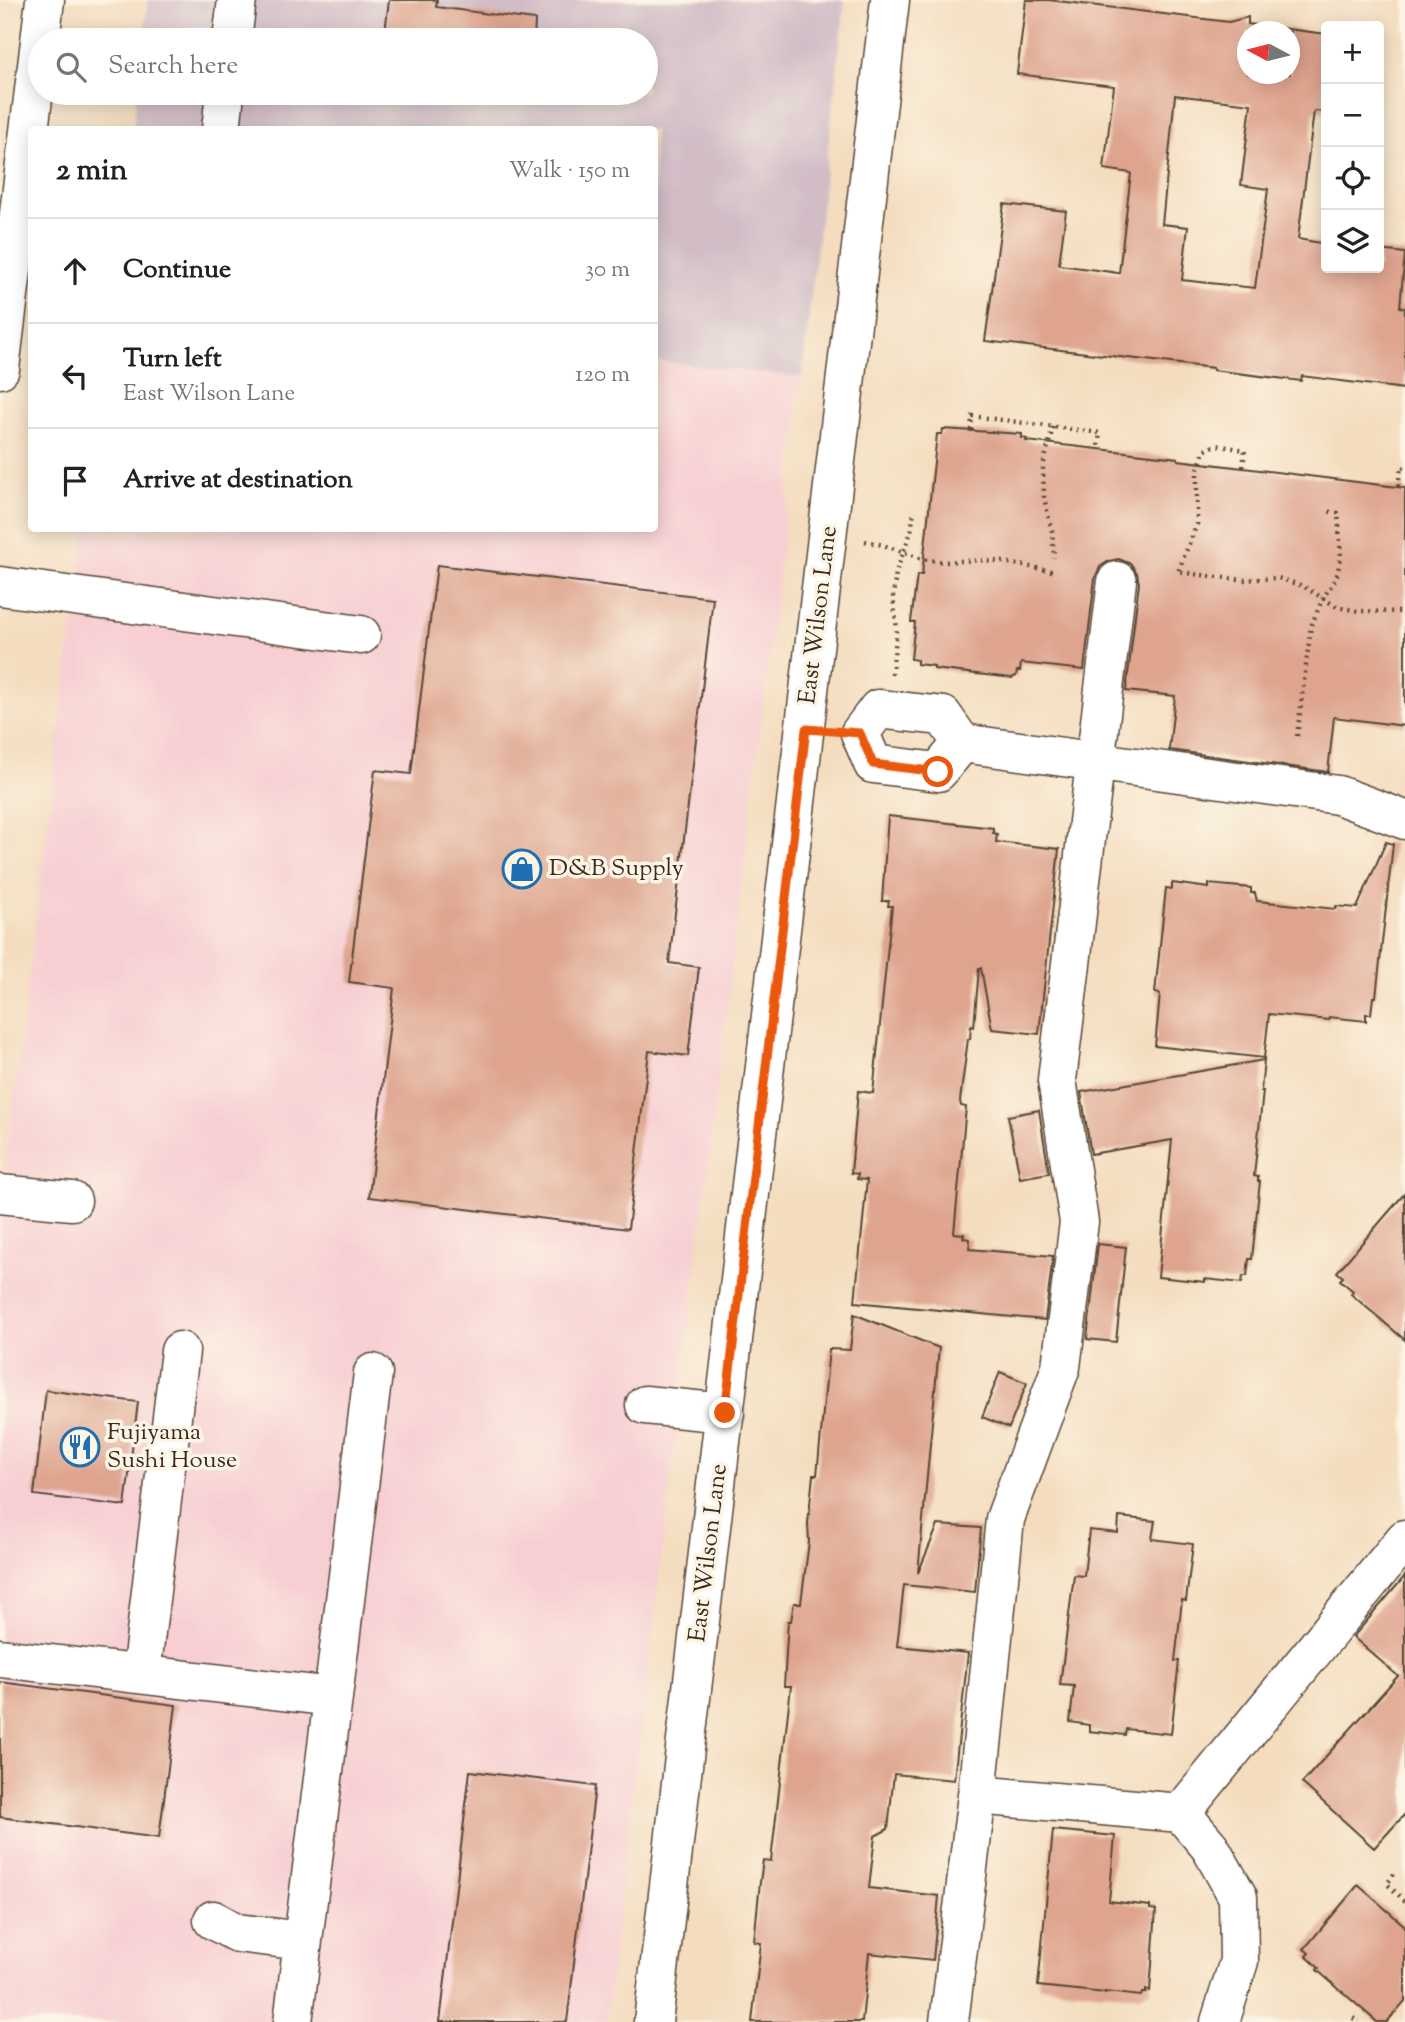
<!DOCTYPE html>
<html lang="en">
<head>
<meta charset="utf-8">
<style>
  :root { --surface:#fff; --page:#f6f6f6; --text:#222; --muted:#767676; --line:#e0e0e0 }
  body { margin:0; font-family:"Sorts Mill Goudy",serif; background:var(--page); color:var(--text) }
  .controls { position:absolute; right:21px; top:21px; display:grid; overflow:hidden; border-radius:7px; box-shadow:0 4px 18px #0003 }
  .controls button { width:63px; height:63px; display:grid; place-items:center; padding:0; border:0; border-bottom:2px solid var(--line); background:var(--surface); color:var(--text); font:35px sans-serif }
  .compass { position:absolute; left:1237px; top:21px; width:63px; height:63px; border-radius:50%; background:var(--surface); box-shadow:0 4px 18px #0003; rotate:277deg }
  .stop { position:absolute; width:21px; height:21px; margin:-16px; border:5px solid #ea580c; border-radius:50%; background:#fff }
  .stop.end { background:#ea580c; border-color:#fff; box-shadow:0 2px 7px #0008 }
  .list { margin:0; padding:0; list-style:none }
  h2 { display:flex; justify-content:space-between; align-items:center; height:91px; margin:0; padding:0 28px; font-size:30px }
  h2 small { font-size:23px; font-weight:400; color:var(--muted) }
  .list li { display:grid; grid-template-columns:46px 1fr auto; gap:21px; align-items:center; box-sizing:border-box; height:105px; padding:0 28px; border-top:2px solid var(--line) }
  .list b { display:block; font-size:26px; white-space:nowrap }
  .list p { margin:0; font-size:23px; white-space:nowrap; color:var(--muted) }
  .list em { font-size:23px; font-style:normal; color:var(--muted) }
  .icon { flex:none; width:38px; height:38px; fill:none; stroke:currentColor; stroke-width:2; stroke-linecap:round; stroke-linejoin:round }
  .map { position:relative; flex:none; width:1405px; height:2022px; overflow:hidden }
  .search { position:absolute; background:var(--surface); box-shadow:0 4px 18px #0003; left:28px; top:28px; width:630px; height:77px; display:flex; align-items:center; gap:18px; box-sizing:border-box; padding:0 24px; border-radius:38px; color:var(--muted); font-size:26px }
  .panel { position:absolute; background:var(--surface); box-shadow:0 4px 18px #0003; left:28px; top:126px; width:630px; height:406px; border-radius:7px }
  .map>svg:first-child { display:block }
  .built { fill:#f7cfd3 }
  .industrial { fill:#d2bdc7 }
  .building { fill:#dea48e; fill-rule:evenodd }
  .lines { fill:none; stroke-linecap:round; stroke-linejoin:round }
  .minor-casing { stroke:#574536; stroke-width:41 }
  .major-casing { stroke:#574536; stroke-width:41 }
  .path { stroke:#574536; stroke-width:4.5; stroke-dasharray:2 5; stroke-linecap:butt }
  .minor { stroke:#fff; stroke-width:38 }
  .major { stroke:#fff; stroke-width:38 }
  .route { stroke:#ea580c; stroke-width:9 }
  .labels { text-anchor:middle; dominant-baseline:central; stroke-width:7; stroke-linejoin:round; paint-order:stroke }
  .street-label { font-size:24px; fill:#3b2a1e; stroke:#fcf5e5 }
  .poi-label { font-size:24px; fill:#3b2a1e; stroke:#fcf5e5; text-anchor:start }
</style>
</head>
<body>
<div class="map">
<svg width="1405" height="2022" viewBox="0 0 1405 2022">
  <rect width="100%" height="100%" fill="#fcf5e5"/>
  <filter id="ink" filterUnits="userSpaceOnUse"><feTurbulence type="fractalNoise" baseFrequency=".0143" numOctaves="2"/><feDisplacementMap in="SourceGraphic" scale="14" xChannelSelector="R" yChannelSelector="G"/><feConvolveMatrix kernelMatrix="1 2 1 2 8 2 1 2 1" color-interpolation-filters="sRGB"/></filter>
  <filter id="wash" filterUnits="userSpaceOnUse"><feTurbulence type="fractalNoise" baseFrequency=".00686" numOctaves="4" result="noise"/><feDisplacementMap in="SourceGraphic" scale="28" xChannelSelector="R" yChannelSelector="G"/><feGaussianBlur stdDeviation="1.57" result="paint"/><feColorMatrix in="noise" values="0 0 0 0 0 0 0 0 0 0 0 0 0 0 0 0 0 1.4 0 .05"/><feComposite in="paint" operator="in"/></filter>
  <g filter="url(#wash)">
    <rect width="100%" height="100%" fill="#f4ddbf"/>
    <!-- built -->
    <path class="built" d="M 655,361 L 802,377 L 606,2022 L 0,2022 L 0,1208 L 84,529 L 654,528 Z"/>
    <!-- industrial -->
    <path class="industrial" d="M 148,0 L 845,0 L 802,377 L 655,361 L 654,130 L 133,130 L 137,93 L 646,93 L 646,40 L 144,40 Z"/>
    <g id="blocks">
      <!-- building -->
      <path class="building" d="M 389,0 L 437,0 L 436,7 L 535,20 L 534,40 L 384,40 Z
        M 1026,0 L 1049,0 L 1229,22 L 1248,17 L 1248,24 L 1326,34 L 1326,112 L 1314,111 L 1298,239 L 1326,244 L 1326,268 L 1379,268 L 1379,250 L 1405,253 L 1400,307 L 1405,308 L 1405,389 L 1302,376 L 1301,381 L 1213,370 L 1213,368 L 985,341 L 1004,204 L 1066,211 L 1059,265 L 1119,273 L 1131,173 L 1104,169 L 1114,86 L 1017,74 ZM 1248,32 L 1290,32 L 1290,74 L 1248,74 ZM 1175,95 L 1251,104 L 1241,185 L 1268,189 L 1255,288 L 1182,280 L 1188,227 L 1162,224 Z
        M 943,429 L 1022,434 L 1022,438 L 1027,439 L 1026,441 L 1178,458 L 1178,460 L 1405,488 L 1405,726 L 1334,717 L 1328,772 L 1169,750 L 1175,696 L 1126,691 L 1139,583 L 1137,573 L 1131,564 L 1119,559 L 1109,561 L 1100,567 L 1095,578 L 1084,670 L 1021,663 L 1020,671 L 1017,671 L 1016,676 L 1012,678 L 934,669 L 934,666 L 917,664 L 917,660 L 911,659 L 915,622 L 911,622 L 917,575 L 922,575 L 937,434 L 942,434 Z
        M 437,565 L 713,598 L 669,963 L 699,967 L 688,1056 L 649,1051 L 628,1229 L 369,1197 L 394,988 L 349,982 L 375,770 L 411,774 Z
        M 888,816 L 993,828 L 993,833 L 997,834 L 996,842 L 1059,849 L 1039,1034 L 992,1029 L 981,968 L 979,968 L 974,1027 L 971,1026 L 970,1039 L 968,1039 L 960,1101 L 961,1106 L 966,1107 L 954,1233 L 964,1234 L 963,1238 L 970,1239 L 969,1249 L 1053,1256 L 1045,1320 L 855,1302 L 867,1180 L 857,1179 L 858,1174 L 851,1173 L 858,1091 L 873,1093 L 892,906 L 888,906 L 889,901 L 882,901 Z
        M 1386,842 L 1393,844 L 1376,997 L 1373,997 L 1371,1014 L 1366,1014 L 1366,1021 L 1329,1017 L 1329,1020 L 1269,1014 L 1264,1058 L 1155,1046 L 1160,994 L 1155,993 L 1166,888 L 1172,889 L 1172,883 L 1209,888 L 1209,884 L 1251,888 L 1251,893 L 1255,893 L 1257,901 L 1336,909 L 1336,906 L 1357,908 Z
        M 1264,1060 L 1261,1091 L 1263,1091 L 1254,1176 L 1258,1177 L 1258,1181 L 1260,1181 L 1252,1259 L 1249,1259 L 1247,1276 L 1243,1276 L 1242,1283 L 1205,1279 L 1205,1282 L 1158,1277 L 1172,1140 L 1091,1154 L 1081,1092 Z
        M 1039,1110 L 1049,1173 L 1020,1178 L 1008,1116 Z
        M 1405,1193 L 1405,1340 L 1351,1294 L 1353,1291 L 1340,1280 L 1343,1277 L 1337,1272 Z
        M 1098,1244 L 1126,1247 L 1116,1342 L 1087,1339 Z
        M 854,1314 L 939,1348 L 918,1573 L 938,1525 L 981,1528 L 975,1592 L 904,1585 L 897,1646 L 968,1653 L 954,1780 L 894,1774 L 888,1829 L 875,1836 L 869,1888 L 939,1896 L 933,1960 L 869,1953 L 862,2022 L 752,2022 L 761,1943 L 754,1942 L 760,1882 L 763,1860 L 771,1861 L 791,1686 L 784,1686 L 788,1621 L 791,1621 L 794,1603 L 801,1603 L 809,1542 L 808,1523 L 813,1475 L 817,1475 L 829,1349 L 850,1350 Z
        M 1000,1372 L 1027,1383 L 1009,1428 L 982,1417 Z
        M 46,1390 L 138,1402 L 125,1506 L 34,1495 Z
        M 1119,1517 L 1155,1521 L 1152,1539 L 1193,1544 L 1186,1601 L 1182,1600 L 1175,1661 L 1179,1661 L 1171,1734 L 1126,1729 L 1125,1735 L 1089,1731 L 1089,1725 L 1070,1722 L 1074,1686 L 1060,1685 L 1074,1575 L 1084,1576 L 1089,1530 L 1118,1533 Z
        M 1405,1576 L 1405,1814 L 1374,1848 L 1302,1783 L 1398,1676 L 1353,1637 Z
        M 0,1682 L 176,1705 L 159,1838 L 0,1817 Z
        M 470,1771 L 595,1786 L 567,2022 L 440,2022 Z
        M 1053,1830 L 1115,1836 L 1109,1901 L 1150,1906 L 1150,1909 L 1156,1910 L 1150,1991 L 1146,1990 L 1146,1993 L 1142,1993 L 1141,1996 L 1105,1992 L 1105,1993 L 1038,1986 Z
        M 1358,1885 L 1405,1926 L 1405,2001 L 1387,2022 L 1377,2022 L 1317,1970 L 1319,1968 L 1306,1956 L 1309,1953 L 1304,1949 Z"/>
    </g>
  </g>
  <g filter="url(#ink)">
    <use href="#blocks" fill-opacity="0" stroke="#574536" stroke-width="2"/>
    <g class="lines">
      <defs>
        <path id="minor" d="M 232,40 L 237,0
          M 221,130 L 225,93
          M 0,586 L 361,635
          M 878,709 L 943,716 L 962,743 L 938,772 L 873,764 L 860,733 Z
          M 962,743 L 1338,795 L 1405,820
          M 0,1194 L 72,1201
          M 645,1405 L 725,1413
          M 0,1658 L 333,1697
          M 141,1674 L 180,1351
          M 977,1795 L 1181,1813 L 1210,1847 L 1238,1897 L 1239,1961 L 1220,2022
          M 1181,1813 L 1405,1539
          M 213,1920 L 237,1933 L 303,1941
          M 293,2022 L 373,1373
          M 653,2022 L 890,0
          M 949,2022 L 977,1795 L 1005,1519 L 1061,1367 L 1079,1222 L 1057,1080 L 1117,581"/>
        <path id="major" d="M 0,369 L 45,0"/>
      </defs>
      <!-- minor casing -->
      <use href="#minor" class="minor-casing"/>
      <!-- major casing -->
      <use href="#major" class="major-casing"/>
      <!-- path -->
      <path class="path" d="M 1053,427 L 1043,466 L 1044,498 L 1052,531 L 1054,558
        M 971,430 L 972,416 L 1100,433 L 1098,447
        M 1243,467 L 1245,450 L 1216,445 L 1204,451 L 1197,472 L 1197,524 L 1178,572 L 1242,580 L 1278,578 L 1303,586 L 1337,607 L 1358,611 L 1405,612
        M 1398,486 L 1401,467 L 1405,468
        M 865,541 L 883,545 L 922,559 L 944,562 L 979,560 L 1004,562 L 1052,571
        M 892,674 L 897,629 L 893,597 L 896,572 L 911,532 L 914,510
        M 1297,736 L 1311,626 L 1323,598 L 1336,579 L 1341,557 L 1338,513 L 1326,511
        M 1394,1874 L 1387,1884 L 1405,1901
        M 1353,2018 L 1359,2022"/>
      <!-- minor -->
      <use href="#minor" class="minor"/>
      <!-- major -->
      <use href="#major" class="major"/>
    </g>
  </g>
  <g class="lines" filter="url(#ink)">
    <!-- route -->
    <path class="route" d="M 725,1413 L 806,729 L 860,733 L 873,764 L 938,772"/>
  </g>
  <!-- icons -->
  <defs>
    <symbol id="shop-ring" viewBox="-11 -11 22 22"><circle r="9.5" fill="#fcf5e5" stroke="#1f6fb2" stroke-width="1.5"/><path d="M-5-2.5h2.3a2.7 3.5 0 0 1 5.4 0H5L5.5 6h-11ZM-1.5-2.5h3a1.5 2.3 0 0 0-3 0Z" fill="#1f6fb2"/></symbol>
    <symbol id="restaurant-ring" viewBox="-11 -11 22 22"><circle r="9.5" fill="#fcf5e5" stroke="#1f6fb2" stroke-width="1.5"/><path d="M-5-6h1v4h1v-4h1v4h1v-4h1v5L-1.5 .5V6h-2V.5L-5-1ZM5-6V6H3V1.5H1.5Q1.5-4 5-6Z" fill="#1f6fb2"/></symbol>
  </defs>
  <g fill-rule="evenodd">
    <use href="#shop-ring" x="500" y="847" width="44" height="44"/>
    <use href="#restaurant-ring" x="58" y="1425" width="44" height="44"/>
  </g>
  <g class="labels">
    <!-- street labels -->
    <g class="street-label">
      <text transform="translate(819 615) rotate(-83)">East Wilson Lane</text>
      <text transform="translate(709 1553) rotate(-83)">East Wilson Lane</text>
    </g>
    <!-- poi labels -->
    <g class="poi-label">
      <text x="549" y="869">D&amp;B Supply</text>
      <text x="107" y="1433">Fujiyama<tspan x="107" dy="28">Sushi House</tspan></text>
    </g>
  </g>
</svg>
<div class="controls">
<button>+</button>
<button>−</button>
<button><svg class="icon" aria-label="locate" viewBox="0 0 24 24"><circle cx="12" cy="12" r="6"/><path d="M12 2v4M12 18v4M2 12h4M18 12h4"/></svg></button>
<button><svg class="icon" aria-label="layers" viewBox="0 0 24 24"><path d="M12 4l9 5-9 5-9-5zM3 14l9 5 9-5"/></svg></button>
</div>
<svg class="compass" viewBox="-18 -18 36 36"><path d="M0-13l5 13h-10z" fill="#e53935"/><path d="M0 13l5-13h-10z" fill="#767676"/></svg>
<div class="stop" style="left:938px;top:772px"></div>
<div class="stop end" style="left:725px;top:1413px"></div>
<div class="search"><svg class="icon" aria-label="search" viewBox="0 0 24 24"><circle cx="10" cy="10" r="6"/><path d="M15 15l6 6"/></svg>Search here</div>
<section class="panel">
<h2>2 min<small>Walk · 150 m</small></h2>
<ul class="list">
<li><svg class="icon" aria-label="ahead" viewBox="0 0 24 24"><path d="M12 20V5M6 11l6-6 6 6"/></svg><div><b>Continue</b></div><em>30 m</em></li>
<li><svg class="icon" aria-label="left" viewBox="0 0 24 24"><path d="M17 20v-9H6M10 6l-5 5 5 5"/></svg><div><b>Turn left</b><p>East Wilson Lane</p></div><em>120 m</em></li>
<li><svg class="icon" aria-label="arrive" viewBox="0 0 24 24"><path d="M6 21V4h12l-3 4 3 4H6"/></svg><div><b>Arrive at destination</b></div></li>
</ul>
</section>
</div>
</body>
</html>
